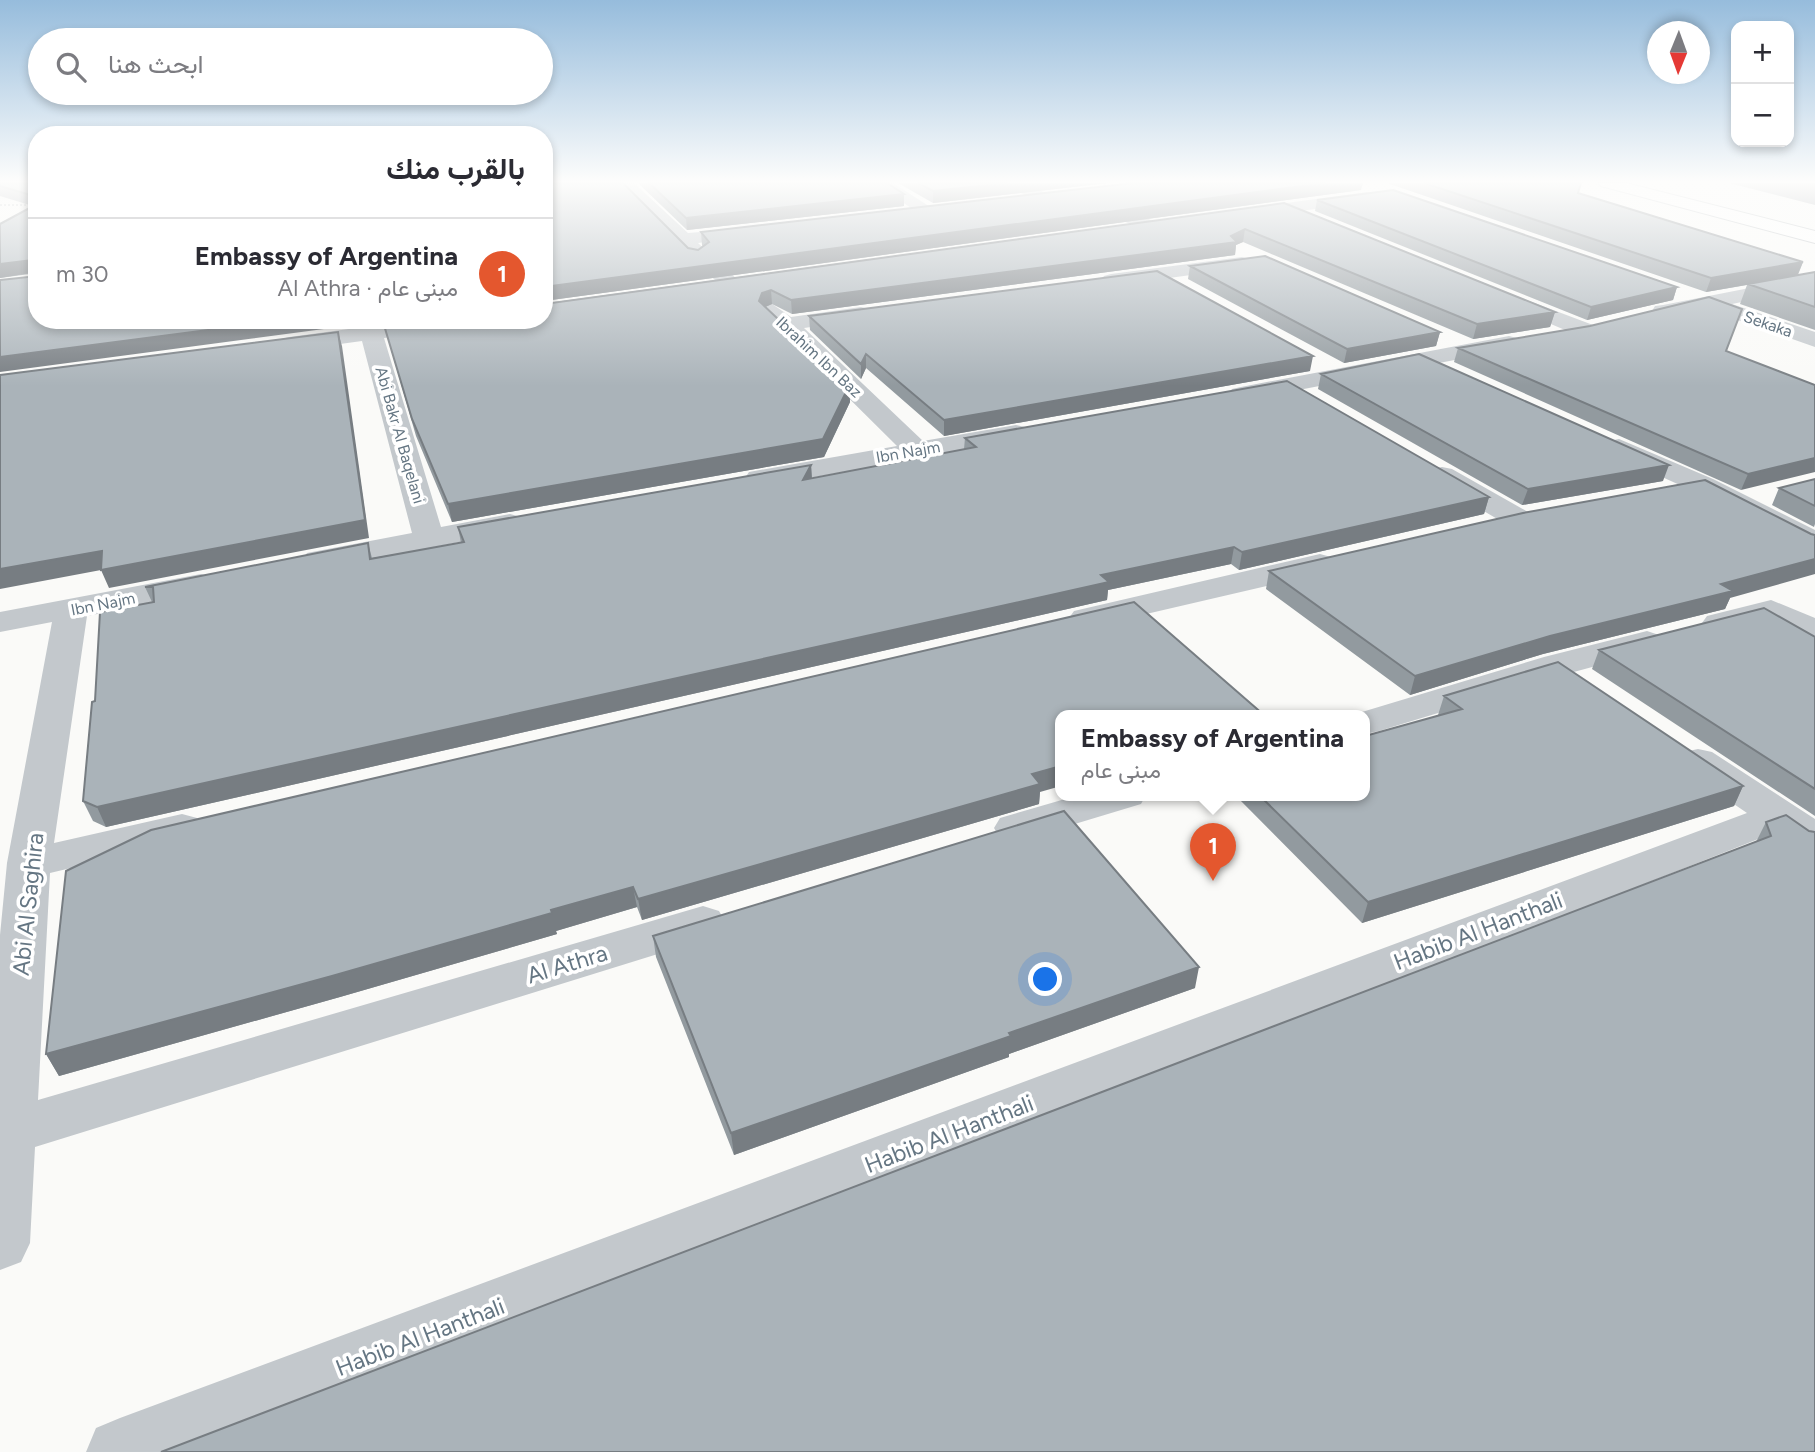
<!DOCTYPE html>
<html lang="ar">
<head>
<meta charset="utf-8">
<style>
  :root { --surface:#fff; --page:#f7f7f7; --text:#2b2b33; --muted:#7c7c81; --line:#e1e1e2; --accent:#e4572e }
  body { margin:0; font-family:Figtree,Vazirmatn,sans-serif; background:var(--page); color:var(--text); direction:rtl }
  .controls { position:absolute; right:21px; top:21px; display:grid; overflow:hidden; border-radius:14px; box-shadow:0 4px 10px #0003 }
  .controls button { width:63px; height:63px; display:grid; place-items:center; padding:0; border:0; border-bottom:2px solid var(--line); background:var(--surface); color:var(--text); font:35px sans-serif }
  .compass { position:absolute; left:1647px; top:21px; width:63px; height:63px; border-radius:50%; background:var(--surface); box-shadow:0 4px 10px #0003; rotate:181deg }
  .you { position:absolute; left:1046px; top:980px; width:24px; height:24px; margin:-18px; border:5px solid #fff; border-radius:50%; background:#1a73e8; box-shadow:0 0 0 10px #1a73e833 }
  .badge { display:grid; place-items:center; width:46px; height:46px; border-radius:50%; background:var(--accent); color:#fff; font-size:23px; font-weight:700 }
  .pin { position:absolute; translate:-50% -58px; filter:drop-shadow(0 2px 4px #0008) }
  .pin::after { content:''; position:absolute; top:37px; width:24px; height:21px; background:inherit; clip-path:polygon(0 0,100% 0,50% 100%) }
  .popup { position:absolute; left:1055px; top:710px; width:315px; height:91px; box-sizing:border-box; display:grid; place-content:center; border-radius:14px; background:var(--surface); filter:drop-shadow(0 2px 5px #0005); font-size:23px; white-space:nowrap; color:var(--muted) }
  .popup b { font-size:26px; color:var(--text) }
  .popup::after { content:''; position:absolute; left:50%; top:100%; margin-left:-14px; border:14px solid transparent; border-top-color:var(--surface) }
  .list { margin:0; padding:0; list-style:none }
  h2 { display:flex; justify-content:space-between; align-items:center; height:91px; margin:0; padding:0 28px; font-size:30px }
  h2 small { font-size:23px; font-weight:400; color:var(--muted) }
  .list li { display:grid; grid-template-columns:46px 1fr auto; gap:21px; align-items:center; box-sizing:border-box; height:112px; padding:0 28px; border-top:2px solid var(--line) }
  .list b { display:block; font-size:26px; white-space:nowrap }
  .list p { margin:0; font-size:23px; white-space:nowrap; color:var(--muted) }
  .list em { font-size:23px; font-style:normal; color:var(--muted) }
  .icon { flex:none; width:38px; height:38px; fill:none; stroke:currentColor; stroke-width:2; stroke-linecap:round; stroke-linejoin:round }
  .map { position:relative; flex:none; width:1815px; height:1452px; overflow:hidden; direction:ltr }
  .search { position:absolute; background:var(--surface); box-shadow:0 4px 10px #0003; left:28px; top:28px; width:525px; height:77px; display:flex; align-items:center; gap:18px; box-sizing:border-box; padding:0 24px; border-radius:38px; color:var(--muted); font-size:26px }
  .panel { position:absolute; background:var(--surface); box-shadow:0 4px 10px #0003; left:28px; top:126px; width:525px; height:203px; border-radius:28px; direction:rtl }
  .map>svg:first-child { display:block }
  .lines { fill:none; stroke-linecap:round; stroke-linejoin:round }
  .major-casing { stroke:#b5babe; stroke-width:2 }
  .path { stroke:#bbbfc2; stroke-width:2; stroke-dasharray:2 2; stroke-linecap:butt }
  .minor { fill:#c3c8cc; fill-rule:evenodd }
  .major { fill:#fff; fill-rule:evenodd }
  .wall { fill:#929a9f }
  .shaded-wall { fill:#777d82 }
  .building { fill:#aab3b9; stroke:#777d82; stroke-width:2 }
  .labels { text-anchor:middle; dominant-baseline:central; stroke-width:7; stroke-linejoin:round; paint-order:stroke }
  .far-street-label { font-size:16px; fill:#657683; stroke:#fff }
  .near-street-label { font-size:23px; fill:#657683; stroke:#fff }
</style>
</head>
<body>
<div class="map">
<svg width="1815" height="1452" viewBox="0 0 1815 1452">
  <rect width="100%" height="100%" fill="#fafaf8"/>
  <g class="lines">
    <defs>
      <path id="major" d="M 1599,183 L 1626,183 L 1815,231 L 1815,243 L 1601,186 Z"/>
    </defs>
    <!-- major casing -->
    <use href="#major" class="major-casing"/>
    <!-- path -->
    <path class="path" d="M 0,205 L 37,205"/>
    <!-- minor -->
    <path class="minor" d="M 617,183 L 634,183 L 688,233 L 760,227 L 763,231 L 760,235 L 698,243 L 739,281 L 791,317 L 861,307 L 869,309 L 872,314 L 869,319 L 804,328 L 923,441 L 1016,425 L 1025,427 L 1029,433 L 1025,439 L 1016,441 L 759,487 L 749,484 L 745,478 L 749,472 L 897,446 L 779,329 L 725,289 L 674,243 Z
      M 874,183 L 893,183 L 938,212 L 929,217 L 923,216 Z
      M 1002,183 L 1024,183 L 1048,194 L 1086,191 L 1155,222 L 1158,226 L 1155,230 L 1143,230 L 1078,200 L 1040,203 Z
      M 1367,192 L 1373,193 L 1375,197 L 1373,201 L 1243,219 L 1234,214 L 1243,209 Z
      M 1242,257 L 1249,259 L 1252,263 L 1249,267 L 1111,286 L 1104,284 L 1101,280 L 1104,276 L 1111,274 Z
      M 1815,275 L 1815,287 L 1732,304 L 1815,332 L 1815,347 L 1706,309 L 1663,317 L 1655,316 L 1652,311 L 1655,306 L 1663,305 Z
      M 1503,291 L 1593,325 L 1596,330 L 1593,335 L 1577,335 L 1496,301 L 1492,297 L 1496,293 Z
      M 416,320 L 478,320 L 475,325 L 467,327 L 384,338 L 441,527 L 510,514 L 521,517 L 525,523 L 521,529 L 510,532 L 318,570 L 307,567 L 302,560 L 307,553 L 412,533 L 362,341 L 289,351 L 281,349 L 278,344 L 281,339 L 289,337 Z
      M 1509,336 L 1517,338 L 1520,343 L 1517,348 L 1241,401 L 1232,399 L 1229,394 L 1232,389 L 1241,387 Z
      M 1619,439 L 1713,479 L 1815,530 L 1815,551 L 1804,549 L 1693,491 L 1609,453 L 1605,447 L 1609,441 Z
      M 1442,467 L 1452,469 L 1528,512 L 1532,518 L 1528,524 L 1517,527 L 1506,524 L 1432,481 L 1428,475 L 1432,469 Z
      M 1320,554 L 1331,557 L 1336,564 L 1331,571 L 1086,628 L 1074,625 L 1069,618 L 1074,611 Z
      M 201,574 L 213,577 L 217,584 L 213,591 L 87,616 L 54,843 L 182,814 L 197,818 L 203,828 L 197,838 L 50,873 L 38,1100 L 703,906 L 719,911 L 726,923 L 719,935 L 35,1147 L 30,1243 L 21,1262 L 0,1270 L 0,935 L 7,863 L 52,622 L 0,632 L 0,612 Z
      M 1771,600 L 1815,618 L 1815,641 L 1767,621 L 1719,633 L 1707,630 L 1702,623 L 1707,616 Z
      M 1647,631 L 1659,635 L 1665,642 L 1659,649 L 1570,673 L 1379,731 L 1365,734 L 1365,715 L 1352,715 L 1544,657 Z
      M 1698,749 L 1712,752 L 1815,819 L 1815,853 L 1800,849 L 1776,832 L 206,1452 L 86,1452 L 96,1428 L 120,1418 L 1747,813 L 1684,770 L 1678,761 L 1684,752 Z
      M 1079,795 L 1146,795 L 1141,804 L 1015,842 L 1000,838 L 994,828 L 1000,818 Z"/>
    <!-- major -->
    <use href="#major" class="major"/>
  </g>
  <!-- wall -->
  <path class="wall" d="M 0,183 L 37,183 L 37,273 L 0,278 L 0,224 L 33,206 L 0,196 Z
    M 638,183 L 887,183 L 904,194 L 904,206 L 687,230 Z
    M 898,183 L 1108,183 L 933,203 Z
    M 1387,183 L 1581,183 L 1578,193 L 1803,262 L 1798,275 L 1815,272 L 1815,330 L 1740,304 L 1747,285 L 1706,292 Z
    M 1729,183 L 1815,183 L 1815,205 Z
    M 1361,190 L 544,301 L 688,248 L 698,250 L 703,247 L 702,245 L 701,232 Z
    M 1317,200 L 1677,287 L 1673,300 L 1587,320 L 1315,211 Z
    M 1284,203 L 1555,312 L 1550,327 L 1473,339 L 1243,242 L 1236,245 L 1235,255 L 792,314 L 772,304 L 765,307 L 849,386 L 850,402 L 824,457 L 452,522 L 416,436 L 384,325 Z
    M 1190,266 L 1440,332 L 1436,346 L 1344,363 L 1188,279 Z
    M 809,316 L 1310,371 L 944,436 L 866,368 L 861,379 L 810,330 Z
    M 1458,348 L 1726,351 L 1815,385 L 1741,490 L 1454,362 Z
    M 1321,374 L 1663,481 L 1522,505 L 1318,389 Z
    M 965,438 L 1489,497 L 1484,514 L 1239,570 L 1231,564 L 1108,590 L 1107,600 L 106,827 L 93,821 L 83,801 L 95,701 L 152,602 L 145,587 L 368,543 L 372,558 L 461,543 L 458,527 L 811,465 L 812,479 L 964,449 Z
    M 1815,479 L 1815,524 L 1814,527 L 1772,505 L 1779,488 Z
    M 1269,571 L 1730,598 L 1725,609 L 1543,654 L 1410,695 L 1266,589 Z
    M 1815,637 L 1815,816 L 1592,669 L 1599,650 Z
    M 1444,696 L 1743,786 L 1734,806 L 1362,923 L 1235,795 L 1365,795 L 1439,716 L 1438,715 Z
    M 1061,715 L 1040,792 L 1039,804 L 642,920 L 637,907 L 556,931 L 557,934 L 340,997 L 59,1076 L 46,1054 Z
    M 1766,822 L 1809,831 L 1756,842 Z
    M 653,936 L 1195,988 L 1009,1054 L 1009,1057 L 734,1155 L 656,957 Z"/>
  <!-- shaded-wall -->
  <path class="shaded-wall" d="M 1007,183 L 1108,183 L 933,203 L 933,191 Z
    M 1325,183 L 1363,183 L 1361,190 L 544,301 L 544,287 Z
    M 904,194 L 904,206 L 687,230 L 686,218 Z
    M 1245,229 L 1243,242 L 1236,245 L 1235,255 L 792,314 L 791,300 L 1231,236 Z
    M 32,260 L 37,272 L 0,278 L 0,264 Z
    M 1803,262 L 1797,276 L 1706,292 L 1711,278 Z
    M 1677,287 L 1673,300 L 1587,320 L 1591,307 Z
    M 771,290 L 772,304 L 763,308 L 759,301 L 762,293 Z
    M 1555,312 L 1550,327 L 1473,339 L 1477,324 Z
    M 284,320 L 338,320 L 339,327 L 0,372 L 0,357 Z
    M 369,320 L 393,320 L 369,323 Z
    M 338,332 L 342,346 L 369,538 L 109,588 L 101,570 L 0,589 L 0,569 L 102,551 Z
    M 1440,332 L 1436,346 L 1344,363 L 1347,349 Z
    M 866,354 L 866,368 L 861,379 L 861,364 Z
    M 1313,356 L 1310,371 L 944,436 L 944,420 Z
    M 849,386 L 850,402 L 824,457 L 452,522 L 448,504 Z
    M 1815,458 L 1815,472 L 1741,490 L 1748,474 Z
    M 811,465 L 812,481 L 803,480 Z
    M 1669,465 L 1663,481 L 1522,505 L 1528,489 Z
    M 1489,497 L 1484,514 L 1239,570 L 1242,552 Z
    M 1234,547 L 1231,564 L 1108,590 L 1107,600 L 106,827 L 97,807 L 1101,575 Z
    M 1815,559 L 1815,574 L 1730,598 L 1725,609 L 1543,654 L 1410,695 L 1415,676 L 1721,584 Z
    M 1061,766 L 1061,786 L 1040,792 L 1039,804 L 642,920 L 638,899 L 1032,774 Z
    M 1743,786 L 1734,806 L 1362,923 L 1368,902 Z
    M 633,887 L 637,907 L 556,931 L 557,934 L 340,997 L 59,1076 L 46,1054 Z
    M 1199,967 L 1195,988 L 1009,1054 L 1009,1057 L 734,1155 L 731,1133 L 1009,1033 Z"/>
  <!-- building -->
  <path class="building" d="M 0,183 L 37,183 L 37,197 L 0,186 Z
    M 544,183 L 623,183 L 688,248 L 698,250 L 709,242 L 701,232 L 1133,183 L 1325,183 L 544,287 Z
    M 649,183 L 887,183 L 904,194 L 686,218 Z
    M 918,183 L 1007,183 L 933,191 Z
    M 1424,183 L 1581,183 L 1578,193 L 1803,262 L 1711,278 Z
    M 1393,190 L 1677,287 L 1591,307 L 1317,200 Z
    M 1284,203 L 1555,312 L 1477,324 L 1245,229 L 1231,236 L 1237,242 L 791,300 L 771,290 L 762,293 L 759,301 L 849,386 L 823,439 L 448,504 L 412,419 L 384,325 L 422,320 L 544,320 L 544,304 Z
    M 37,204 L 37,263 L 35,265 L 32,260 L 0,264 L 0,224 Z
    M 1265,256 L 1440,332 L 1347,349 L 1190,266 Z
    M 1157,271 L 1313,356 L 944,420 L 866,354 L 861,364 L 809,316 Z
    M 1815,272 L 1815,307 L 1748,284 Z
    M 37,276 L 37,320 L 284,320 L 0,357 L 0,280 Z
    M 1709,297 L 1742,309 L 1726,351 L 1815,385 L 1815,458 L 1748,474 L 1458,348 L 1590,326 Z
    M 338,332 L 365,520 L 101,570 L 102,551 L 0,569 L 0,375 Z
    M 1419,354 L 1669,465 L 1528,489 L 1321,374 Z
    M 1287,381 L 1489,497 L 1242,552 L 1234,547 L 1101,575 L 1109,582 L 97,807 L 83,801 L 92,702 L 95,701 L 100,612 L 154,602 L 153,587 L 145,587 L 368,543 L 370,559 L 464,542 L 458,527 L 811,465 L 803,480 L 976,447 L 965,438 Z
    M 1815,479 L 1815,506 L 1779,488 Z
    M 1705,480 L 1811,534 L 1815,535 L 1815,559 L 1721,584 L 1733,591 L 1550,636 L 1415,676 L 1269,571 L 1523,513 Z
    M 1134,602 L 1264,715 L 1061,715 L 1061,766 L 1032,774 L 1040,784 L 638,899 L 633,887 L 551,910 L 552,913 L 332,976 L 46,1054 L 66,871 L 151,830 Z
    M 1764,608 L 1815,637 L 1815,789 L 1599,650 Z
    M 1558,662 L 1743,786 L 1368,902 L 1259,795 L 1365,795 L 1365,736 L 1462,709 L 1444,696 Z
    M 1064,811 L 1199,967 L 1009,1033 L 1011,1036 L 731,1133 L 653,936 Z
    M 1786,815 L 1809,831 L 1815,832 L 1815,1452 L 161,1452 L 1771,836 L 1766,822 Z"/>
  <!-- sky -->
  <linearGradient id="sky" x2="0" y2="1"><stop stop-color="#96bcdc"/><stop offset="0.47" stop-color="#fdfdfc"/><stop offset="1" stop-color="#fdfdfc" stop-opacity="0"/></linearGradient>
  <rect width="1815" height="386" fill="url(#sky)"/>
  <g class="labels">
    <!-- far-street labels -->
    <g class="far-street-label">
      <text transform="translate(1768 324) rotate(19)">Sekaka</text>
      <text transform="translate(819 357) rotate(43)">Ibrahim Ibn Baz</text>
      <text transform="translate(400 435) rotate(74)">Abi Bakr Al Baqelani</text>
      <text transform="translate(908 452) rotate(-10)">Ibn Najm</text>
      <text transform="translate(103 604) rotate(-11)">Ibn Najm</text>
    </g>
    <!-- near-street labels -->
    <g class="near-street-label">
      <text transform="translate(28 904) rotate(-84)">Abi Al Saghira</text>
      <text transform="translate(1478 931) rotate(-21)">Habib Al Hanthali</text>
      <text transform="translate(567 964) rotate(-17)">Al Athra</text>
      <text transform="translate(949 1134) rotate(-21)">Habib Al Hanthali</text>
      <text transform="translate(420 1337) rotate(-21)">Habib Al Hanthali</text>
    </g>
  </g>
</svg>
<div class="controls">
<button>+</button>
<button>−</button>
</div>
<svg class="compass" viewBox="-18 -18 36 36"><path d="M0-13l5 13h-10z" fill="#e53935"/><path d="M0 13l5-13h-10z" fill="#7c7c81"/></svg>
<div class="you"></div>
<div class="pin badge" style="left:1213px;top:881px">1</div>
<div class="popup"><b>Embassy of Argentina</b>مبنى عام</div>
<div class="search"><svg class="icon" aria-label="search" viewBox="0 0 24 24"><circle cx="10" cy="10" r="6"/><path d="M15 15l6 6"/></svg>ابحث هنا</div>
<section class="panel">
<h2>بالقرب منك<small></small></h2>
<ul class="list">
<li><span class="badge">1</span><div><b>Embassy of Argentina</b><p>مبنى عام · Al Athra</p></div><em>30 m</em></li>
</ul>
</section>
</div>
</body>
</html>
